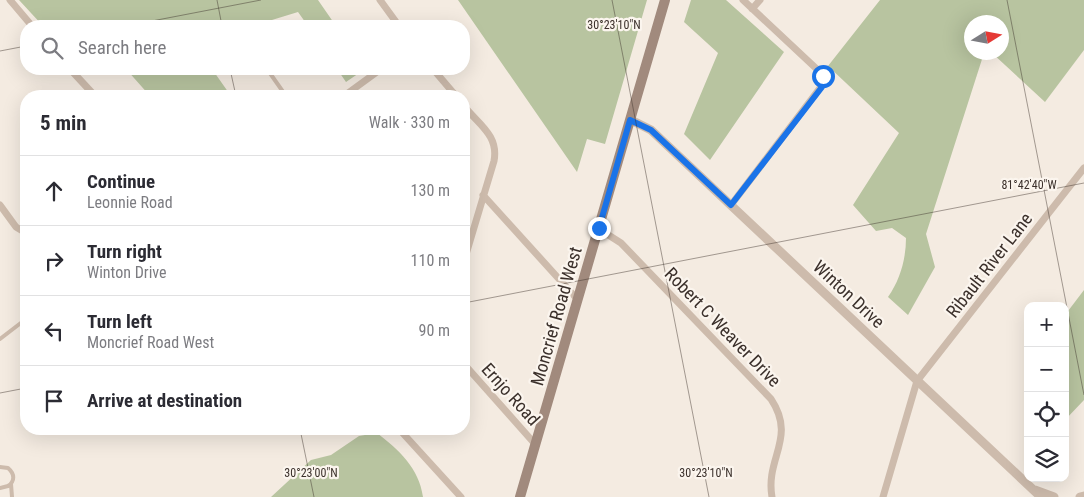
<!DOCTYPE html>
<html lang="en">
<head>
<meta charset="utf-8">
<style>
  :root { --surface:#fff; --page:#f2f2f3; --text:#2b2b33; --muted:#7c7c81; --line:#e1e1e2 }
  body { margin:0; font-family:"Roboto Condensed",sans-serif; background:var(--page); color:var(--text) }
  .controls { position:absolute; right:15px; bottom:15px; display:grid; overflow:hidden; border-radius:10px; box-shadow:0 5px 20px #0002 }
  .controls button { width:45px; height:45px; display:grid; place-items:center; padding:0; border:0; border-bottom:1px solid var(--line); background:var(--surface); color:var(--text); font:25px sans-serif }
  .compass { position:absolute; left:964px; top:15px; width:45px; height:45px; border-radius:50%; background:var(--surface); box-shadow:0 5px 20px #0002; rotate:79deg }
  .stop { position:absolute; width:15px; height:15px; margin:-11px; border:4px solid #1a73e8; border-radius:50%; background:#fff }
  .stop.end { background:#1a73e8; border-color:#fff; box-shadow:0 1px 5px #0008 }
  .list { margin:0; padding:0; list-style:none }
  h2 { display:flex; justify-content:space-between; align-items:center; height:65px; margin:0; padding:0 20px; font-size:21px }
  h2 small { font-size:16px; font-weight:400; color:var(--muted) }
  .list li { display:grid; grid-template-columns:32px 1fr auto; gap:15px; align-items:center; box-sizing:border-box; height:70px; padding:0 20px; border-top:1px solid var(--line) }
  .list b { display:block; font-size:19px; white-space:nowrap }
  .list p { margin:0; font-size:16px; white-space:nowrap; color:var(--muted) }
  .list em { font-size:16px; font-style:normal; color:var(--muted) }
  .icon { flex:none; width:28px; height:28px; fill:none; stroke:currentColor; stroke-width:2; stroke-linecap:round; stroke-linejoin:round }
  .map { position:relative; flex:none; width:1084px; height:497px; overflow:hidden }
  .search { position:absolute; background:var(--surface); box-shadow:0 5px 20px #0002; left:20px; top:20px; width:450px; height:55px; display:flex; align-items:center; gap:12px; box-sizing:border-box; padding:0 18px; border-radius:20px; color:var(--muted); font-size:19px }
  .panel { position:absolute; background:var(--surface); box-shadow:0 5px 20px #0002; left:20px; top:90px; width:450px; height:345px; border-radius:20px }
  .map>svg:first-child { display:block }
  .green { fill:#b8c4a0 }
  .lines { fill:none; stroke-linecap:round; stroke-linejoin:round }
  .service { stroke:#cdbbac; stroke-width:4 }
  .minor { stroke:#cdbbac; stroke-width:7 }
  .tertiary { stroke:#cdbbac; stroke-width:9 }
  .secondary { stroke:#a18a7d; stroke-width:10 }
  .route { stroke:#1a73e8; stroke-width:6 }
  .ticks { fill:none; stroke:#3b302b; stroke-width:1; stroke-opacity:0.45 }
  .labels { text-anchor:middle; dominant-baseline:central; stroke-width:4.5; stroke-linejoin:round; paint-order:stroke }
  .street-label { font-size:18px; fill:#3b302b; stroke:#fbf5ee }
  .ticks-label { font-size:12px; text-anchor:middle; fill:#3b302b; stroke:#fbf5ee; stroke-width:4.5; stroke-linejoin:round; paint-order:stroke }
</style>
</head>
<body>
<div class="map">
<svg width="1084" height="497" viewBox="0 0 1084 497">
  <rect width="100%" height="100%" fill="#f4ebe1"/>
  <!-- green -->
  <path class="green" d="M 19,0 L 318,0 L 336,26 L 308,26 L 298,12 L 252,26 L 43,26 Z
    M 458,0 L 647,0 L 605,144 L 587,139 L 577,172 Z
    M 691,0 L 726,0 L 784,52 L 710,160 L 684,134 L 718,53 L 684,22 Z
    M 880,0 L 1084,0 L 1084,50 L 1045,102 L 992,53 L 1002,52 L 1002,22 L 972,22 L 972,52 L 984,53 L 926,234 L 935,267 L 908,315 L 888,297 C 900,280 906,259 906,238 L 892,228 L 876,231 L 853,205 L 899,133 L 828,66 Z
    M 126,69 L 212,69 L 231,96 L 150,96 Z
    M 337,69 L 365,69 L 346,82 Z
    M 1084,290 L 1084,400 L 1065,420 L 1065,315 Z
    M 377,433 C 399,450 419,468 423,497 L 271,497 L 311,460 L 331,455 L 359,436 Z"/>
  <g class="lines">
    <!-- service -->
    <path class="service" d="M 267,69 L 286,96
      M 0,339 L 26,319
      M 228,429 L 230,431
      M 0,467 L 8,468 C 15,474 15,481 8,486 L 0,488
      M 11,484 L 12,497"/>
    <!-- minor -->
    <path class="minor" d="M 10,0 L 32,26
      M 380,0 L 399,26
      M 752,9 L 760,0
      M 70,69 L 95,96
      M 433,69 L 456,96
      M 344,96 L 381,69
      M 464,106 C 478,124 499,135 494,161 L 464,261
      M 483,195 L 578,300
      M 0,205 L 16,227 L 26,233
      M 731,205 L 823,84 L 821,73 L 743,0
      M 599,229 L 621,243 L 771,399 C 797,438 765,458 772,497
      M 464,364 L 535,444
      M 399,429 L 461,497
      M 883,497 L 917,381 L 1084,168"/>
    <!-- tertiary -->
    <path class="tertiary" d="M 631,120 L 651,130 L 1041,497
      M 1035,490 L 1054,497
      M 1080,497 L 1084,496"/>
    <!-- secondary -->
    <path class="secondary" d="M 520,497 L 665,0"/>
  </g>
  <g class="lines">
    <!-- route -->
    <path class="route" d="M 599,228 L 630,120 L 651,130 L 731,205 L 822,87 L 823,76"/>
  </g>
  <!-- ticks -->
  <path class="ticks" d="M 217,0 L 222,26M 612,0 L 709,497M 1007,0 L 1084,395M 126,26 L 261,0M 0,51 L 26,46M 230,69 L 236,96M 464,303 L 1084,183M 0,393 L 26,388M 300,429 L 314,497"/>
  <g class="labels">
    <!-- street labels -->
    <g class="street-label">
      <text transform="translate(989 265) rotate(-52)">Ribault River Lane</text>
      <text transform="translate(849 294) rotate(43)">Winton Drive</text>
      <text transform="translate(556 316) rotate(-74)">Moncrief Road West</text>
      <text transform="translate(723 327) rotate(46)">Robert C Weaver Drive</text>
      <text transform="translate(511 394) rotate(48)">Ernjo Road</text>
    </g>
  </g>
  <g class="ticks-label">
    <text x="614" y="29">30°23'10"N</text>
    <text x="1029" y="189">81°42'40"W</text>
    <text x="311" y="477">30°23'00"N</text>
    <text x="706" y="477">30°23'10"N</text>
  </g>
</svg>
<div class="controls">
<button>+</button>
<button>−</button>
<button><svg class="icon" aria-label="locate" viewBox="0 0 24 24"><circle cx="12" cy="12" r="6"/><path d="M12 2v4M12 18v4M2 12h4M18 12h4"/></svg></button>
<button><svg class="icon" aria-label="layers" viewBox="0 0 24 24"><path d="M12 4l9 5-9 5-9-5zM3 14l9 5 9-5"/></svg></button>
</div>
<svg class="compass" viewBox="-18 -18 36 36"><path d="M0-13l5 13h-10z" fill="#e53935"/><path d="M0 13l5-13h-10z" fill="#7c7c81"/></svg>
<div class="stop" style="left:823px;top:76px"></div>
<div class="stop end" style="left:599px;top:228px"></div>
<div class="search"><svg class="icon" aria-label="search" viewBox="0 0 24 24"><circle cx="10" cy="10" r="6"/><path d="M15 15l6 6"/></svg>Search here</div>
<section class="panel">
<h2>5 min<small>Walk · 330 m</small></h2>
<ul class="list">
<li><svg class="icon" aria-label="ahead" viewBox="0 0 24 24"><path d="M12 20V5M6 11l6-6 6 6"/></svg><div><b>Continue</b><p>Leonnie Road</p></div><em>130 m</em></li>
<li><svg class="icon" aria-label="right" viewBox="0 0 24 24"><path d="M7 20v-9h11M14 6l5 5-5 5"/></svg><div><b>Turn right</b><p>Winton Drive</p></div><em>110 m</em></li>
<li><svg class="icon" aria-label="left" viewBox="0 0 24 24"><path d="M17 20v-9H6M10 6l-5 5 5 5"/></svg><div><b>Turn left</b><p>Moncrief Road West</p></div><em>90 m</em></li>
<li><svg class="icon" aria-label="arrive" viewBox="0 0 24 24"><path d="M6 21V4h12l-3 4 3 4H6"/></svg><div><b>Arrive at destination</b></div></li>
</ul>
</section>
</div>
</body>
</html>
